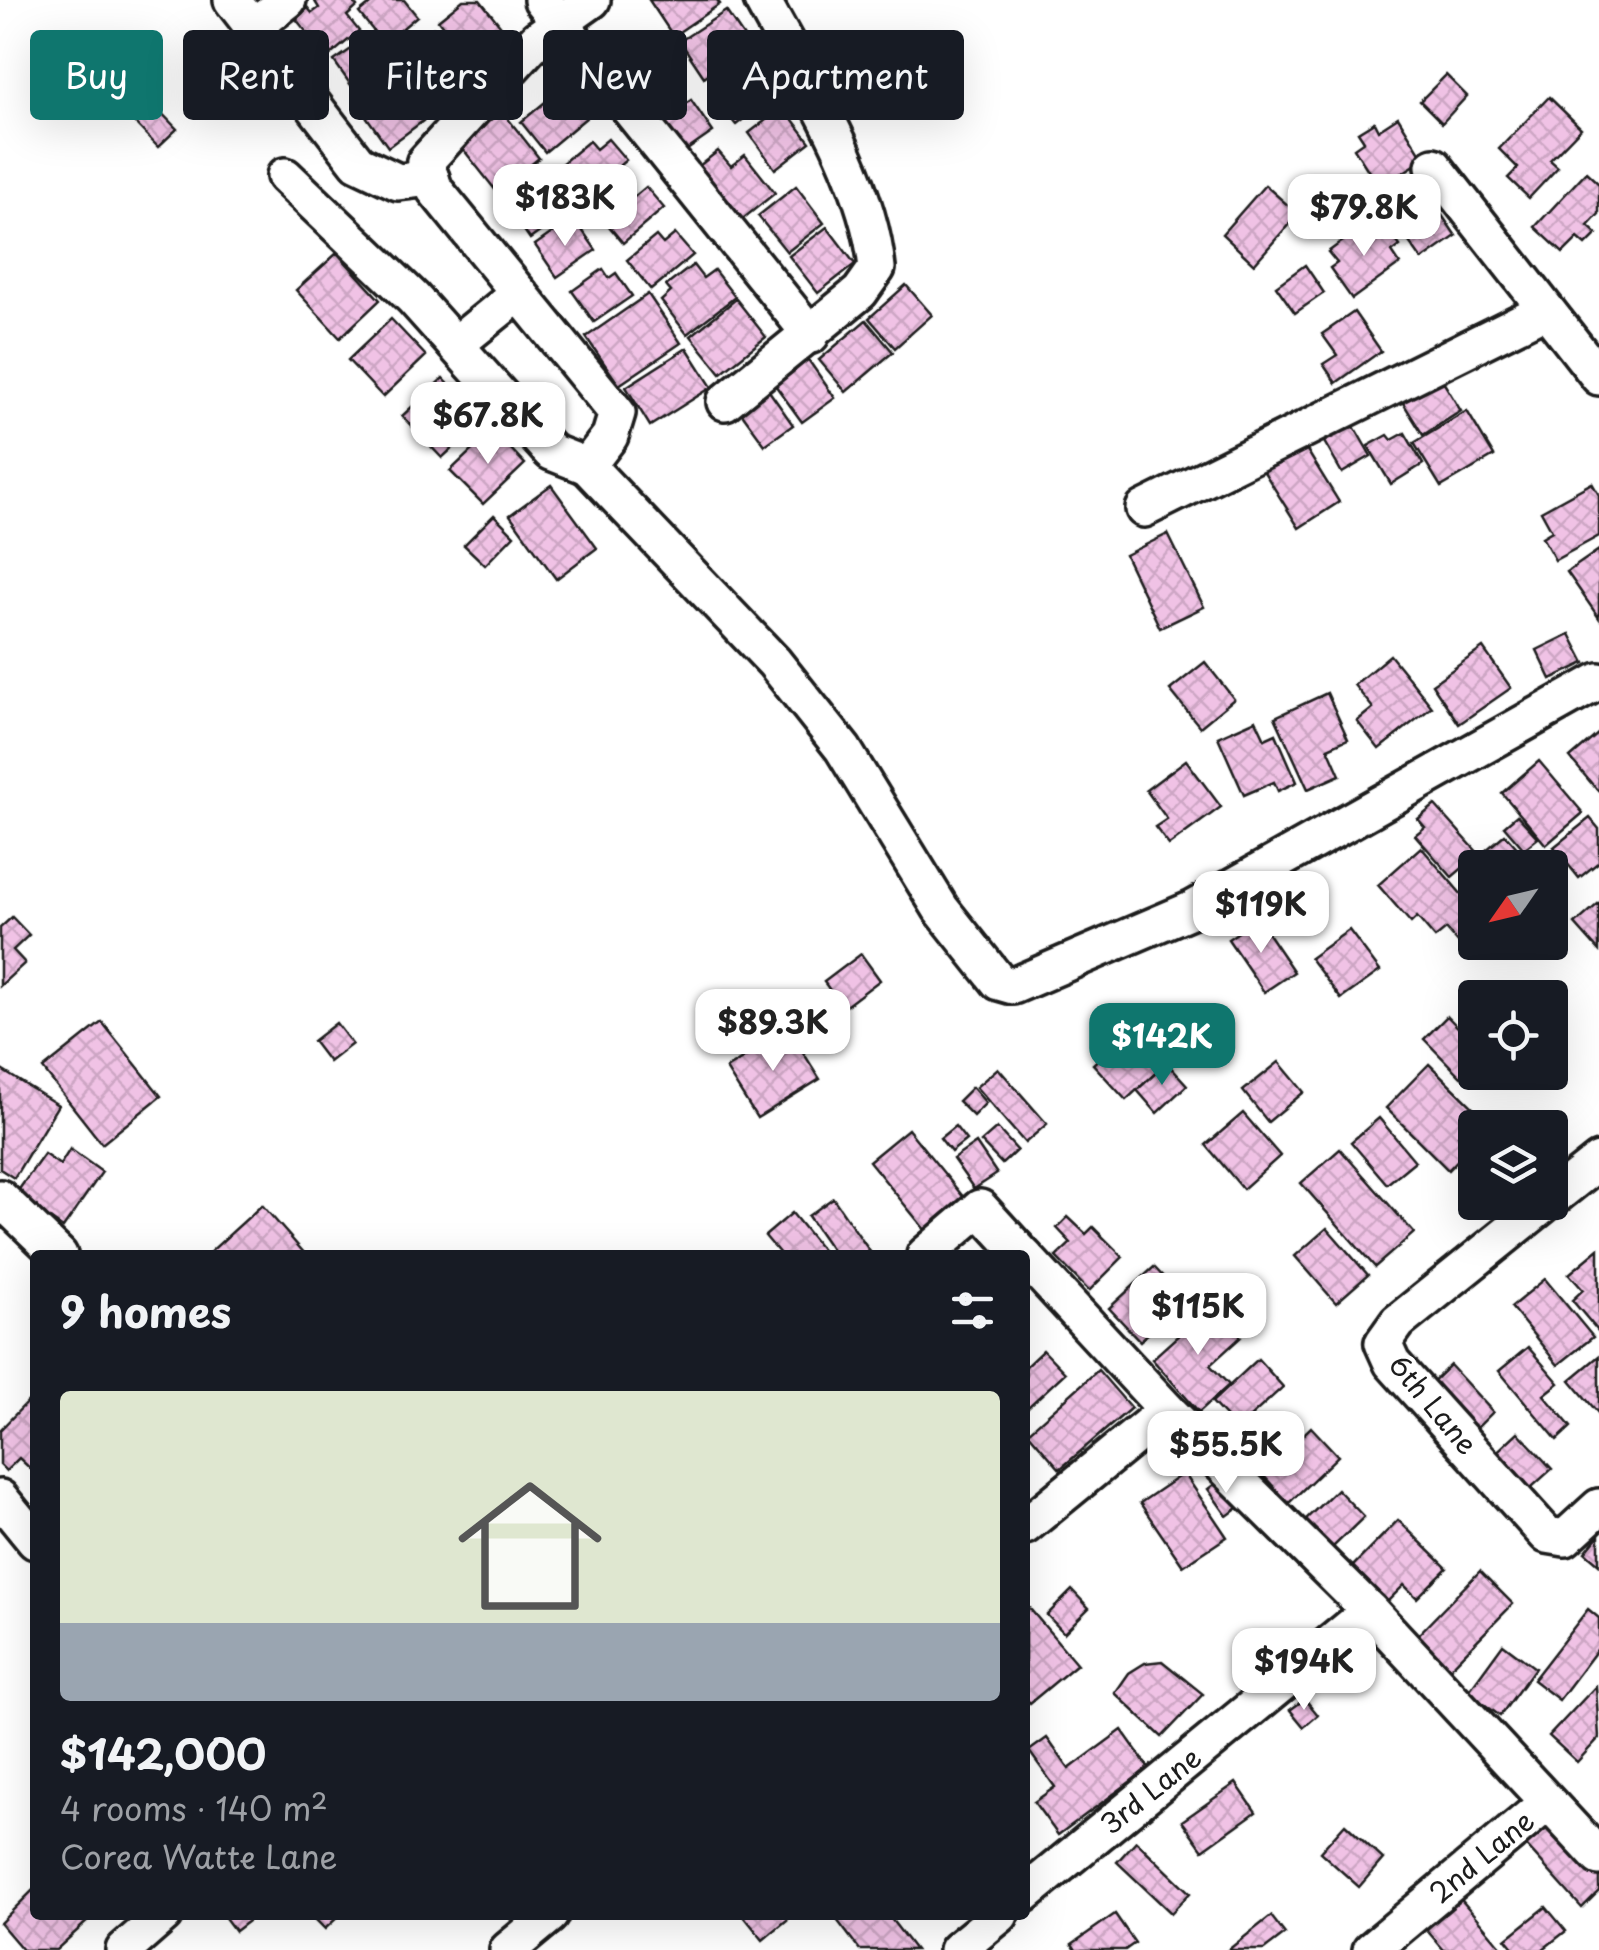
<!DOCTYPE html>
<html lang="en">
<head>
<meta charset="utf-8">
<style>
	body { margin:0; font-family:"Playpen Sans",sans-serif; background:#242831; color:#f1f3f6; height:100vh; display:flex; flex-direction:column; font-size:38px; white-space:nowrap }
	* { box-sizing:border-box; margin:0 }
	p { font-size:32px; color:#9ea1a6 }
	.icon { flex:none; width:55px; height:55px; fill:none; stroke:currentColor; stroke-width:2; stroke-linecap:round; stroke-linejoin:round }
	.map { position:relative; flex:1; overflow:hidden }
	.sheet { position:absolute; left:30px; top:1250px; width:1000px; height:670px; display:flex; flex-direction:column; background:#171b24; border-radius:10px; box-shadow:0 10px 40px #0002 }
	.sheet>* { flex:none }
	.guide { position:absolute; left:30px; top:30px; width:1000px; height:90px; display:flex; gap:20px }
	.needle { width:65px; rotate:236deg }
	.buttons { position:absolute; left:1458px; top:850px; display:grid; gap:20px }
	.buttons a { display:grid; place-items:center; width:110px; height:110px; border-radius:10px; background:#171b24; box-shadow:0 10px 40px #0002; font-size:50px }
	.price { position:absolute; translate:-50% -85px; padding:0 22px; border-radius:20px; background:#fff; color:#222; font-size:32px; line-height:65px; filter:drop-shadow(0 2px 5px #0008) }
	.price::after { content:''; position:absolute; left:50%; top:60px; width:30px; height:22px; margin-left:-15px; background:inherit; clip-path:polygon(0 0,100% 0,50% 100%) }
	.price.selected { background:#0f766e; color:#fff }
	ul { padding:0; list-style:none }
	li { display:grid; align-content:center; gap:20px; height:530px; padding:0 30px }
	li+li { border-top:2px solid #363941 }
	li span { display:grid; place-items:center; height:310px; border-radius:10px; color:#555 }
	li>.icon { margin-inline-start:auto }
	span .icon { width:180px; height:180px; fill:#fffc; stroke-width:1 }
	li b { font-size:42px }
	h2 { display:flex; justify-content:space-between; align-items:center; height:120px; padding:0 30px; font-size:42px }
	.tag { padding:0 35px; border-radius:10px; background:#171b24; box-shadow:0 10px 40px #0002; font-size:35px; line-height:90px }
	.tag.selected { background:#0f766e; color:#fff }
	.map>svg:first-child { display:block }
	.building { fill:url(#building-cross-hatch); stroke:#1c1c1c; stroke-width:2.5 }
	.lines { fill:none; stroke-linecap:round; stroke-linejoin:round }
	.street-casing { stroke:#1c1c1c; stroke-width:42 }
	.street { stroke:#fff; stroke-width:35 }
	.labels { text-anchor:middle; stroke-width:8; stroke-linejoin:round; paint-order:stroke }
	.street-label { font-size:28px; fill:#1c1c1c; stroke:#fff }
</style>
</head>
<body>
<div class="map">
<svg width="1599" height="1950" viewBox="0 0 1599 1950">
	<defs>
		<pattern id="building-cross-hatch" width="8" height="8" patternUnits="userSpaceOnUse" patternTransform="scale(2.5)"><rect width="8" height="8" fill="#f0c2e5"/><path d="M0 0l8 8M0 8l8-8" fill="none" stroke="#cda6c4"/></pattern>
	</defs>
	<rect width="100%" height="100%" fill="#fff"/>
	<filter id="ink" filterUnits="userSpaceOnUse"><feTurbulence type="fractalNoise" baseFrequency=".01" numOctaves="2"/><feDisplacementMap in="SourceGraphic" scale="20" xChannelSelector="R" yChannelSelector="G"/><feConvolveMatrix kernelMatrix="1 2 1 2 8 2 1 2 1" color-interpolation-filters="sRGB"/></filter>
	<g filter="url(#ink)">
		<g class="building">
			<polygon points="352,0 357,7 347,16 359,31 327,58 296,19 308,8 312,13 319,8 314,0"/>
			<polygon points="375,0 404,0 417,16 384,44 359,13"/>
			<polygon points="463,0 480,0 504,30 493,40 500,49 475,68 438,20"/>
			<polygon points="649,0 717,0 720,4 673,36"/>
			<polygon points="726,11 750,46 704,77 680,41"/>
			<polygon points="433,28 463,67 451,76 459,85 434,104 397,57"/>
			<polygon points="652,36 674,68 639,94 615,62"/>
			<polygon points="367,38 393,76 360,98 334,61"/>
			<polygon points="763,54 777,72 763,84 773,96 736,125 712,95"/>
			<polygon points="1446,75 1467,96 1442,123 1420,101"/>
			<polygon points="395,83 423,121 388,147 361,109"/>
			<polygon points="569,96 587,117 545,152 521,122 550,98 557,106"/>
			<polygon points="1549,97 1581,128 1550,160 1558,167 1529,198 1508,178 1518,168 1499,149"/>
			<polygon points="691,100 713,132 677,157 656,125"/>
			<polygon points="153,104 177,129 158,147 134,122"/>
			<polygon points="783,107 810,142 775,169 749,133"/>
			<polygon points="502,111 539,158 497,192 459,144"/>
			<polygon points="1398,117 1424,159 1379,188 1354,148 1364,141 1358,132 1374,122 1378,130"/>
			<polygon points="608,139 626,160 584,195 560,165 589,141 596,149"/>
			<polygon points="718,151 731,166 745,155 775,193 734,226 710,195 717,189 699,166"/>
			<polygon points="1586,172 1599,184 1599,214 1588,226 1597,234 1586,245 1578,238 1563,253 1535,227"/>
			<polygon points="1265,185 1298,214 1254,264 1222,234"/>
			<polygon points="539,186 546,195 552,189 568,212 530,239 508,207"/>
			<polygon points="796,186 824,223 787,252 758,216"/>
			<polygon points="1422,186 1456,236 1422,260 1387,211"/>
			<polygon points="646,187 664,208 623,243 598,213 627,189 634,197"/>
			<polygon points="1383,222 1400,246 1392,252 1400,264 1352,299 1330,268 1337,263 1328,252 1355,232 1359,239"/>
			<polygon points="566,223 572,232 580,227 596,250 557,277 535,245"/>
			<polygon points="827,227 855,264 818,293 789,256"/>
			<polygon points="675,234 693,255 651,290 627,260 656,236 663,244"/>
			<polygon points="337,253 380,300 340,338 296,290"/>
			<polygon points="693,265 703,278 714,270 735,297 687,334 661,301 671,292 666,286"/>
			<polygon points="1305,265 1324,293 1295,313 1276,286"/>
			<polygon points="603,269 609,278 616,273 632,296 594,322 572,291"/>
			<polygon points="906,285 932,315 895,348 869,318"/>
			<polygon points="648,294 681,343 619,385 586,337"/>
			<polygon points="736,299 766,337 721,373 691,336"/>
			<polygon points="1354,312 1381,351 1336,383 1323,364 1337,355 1322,334"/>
			<polygon points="391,319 426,356 383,397 348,360"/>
			<polygon points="866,320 893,352 846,392 819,360"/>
			<polygon points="687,348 712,387 650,426 626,387"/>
			<polygon points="807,358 835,398 802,422 773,382"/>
			<polygon points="1439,375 1461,411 1423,435 1400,398"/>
			<polygon points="443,378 483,420 442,458 402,416"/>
			<polygon points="767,388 793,425 765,445 738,408"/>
			<polygon points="1467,411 1494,456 1441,487 1414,443"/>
			<polygon points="1348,416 1371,456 1342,473 1319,433"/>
			<polygon points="493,430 525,464 483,504 450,471"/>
			<polygon points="1405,433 1423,464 1391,484 1368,446 1388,435 1392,440"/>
			<polygon points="1302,442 1339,502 1299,528 1261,467"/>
			<polygon points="1592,483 1599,495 1599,536 1555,560 1542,537 1552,531 1541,511"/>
			<polygon points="551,485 597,548 556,579 510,515"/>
			<polygon points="494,515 514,535 485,565 464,545"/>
			<polygon points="1168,534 1204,607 1160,628 1125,555"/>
			<polygon points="1599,550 1599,618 1567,572"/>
			<polygon points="1570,634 1585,663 1551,679 1537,650"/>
			<polygon points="1483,648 1511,688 1459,724 1432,684"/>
			<polygon points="1390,655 1432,707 1379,749 1357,721 1373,708 1354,685"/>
			<polygon points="1205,662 1234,699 1200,727 1170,690"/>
			<polygon points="1327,693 1348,739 1328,748 1340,775 1308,789 1275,717"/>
			<polygon points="1256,720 1265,739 1276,734 1297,782 1278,791 1274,782 1244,795 1218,737"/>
			<polygon points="1599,733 1599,791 1598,791 1570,758"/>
			<polygon points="1186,760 1221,807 1169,845 1155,827 1167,819 1146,790"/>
			<polygon points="1539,761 1583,813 1546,845 1502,793"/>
			<polygon points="1435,805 1479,854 1452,877 1415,835 1425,827 1418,819"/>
			<polygon points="1517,815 1538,838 1524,849 1504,826"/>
			<polygon points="1590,818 1599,829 1599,862 1579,878 1554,847"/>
			<polygon points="1505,834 1535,868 1475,868 1471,863"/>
			<polygon points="1421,847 1473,908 1461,919 1474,933 1460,945 1446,929 1435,938 1417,917 1411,923 1378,885"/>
			<polygon points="1599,903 1599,951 1575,924"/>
			<polygon points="12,917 29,935 13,950 25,963 0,986 0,928"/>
			<polygon points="1258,919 1294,972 1264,992 1228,939"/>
			<polygon points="1349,930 1380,971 1341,999 1310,958"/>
			<polygon points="861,954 880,980 843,1008 824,982"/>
			<polygon points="1447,1016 1475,1045 1475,1064 1461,1077 1424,1039"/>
			<polygon points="102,1022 161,1096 102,1144 43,1069"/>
			<polygon points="336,1023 352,1044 329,1062 313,1041"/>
			<polygon points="789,1030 820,1079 757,1118 726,1069"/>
			<polygon points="1126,1034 1159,1070 1126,1100 1093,1064"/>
			<polygon points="1279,1062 1304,1092 1268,1122 1243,1091"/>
			<polygon points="1167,1063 1187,1085 1157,1113 1137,1090"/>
			<polygon points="1429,1064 1480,1114 1458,1135 1470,1147 1448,1170 1386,1108"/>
			<polygon points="998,1068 1047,1124 1025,1143 976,1087"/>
			<polygon points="0,1069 58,1105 14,1178 0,1169"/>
			<polygon points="972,1087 986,1103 973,1116 958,1101"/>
			<polygon points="1243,1113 1280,1156 1243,1189 1206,1145"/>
			<polygon points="1379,1118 1415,1161 1387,1184 1351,1142"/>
			<polygon points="955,1126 966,1140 951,1152 940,1138"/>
			<polygon points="997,1128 1017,1150 1002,1164 981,1142"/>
			<polygon points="908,1129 965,1199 926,1231 869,1161"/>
			<polygon points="976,1143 997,1174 974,1189 953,1159"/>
			<polygon points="70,1149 102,1172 63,1228 15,1195 44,1154 60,1165"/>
			<polygon points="1340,1149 1414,1233 1375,1267 1301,1183"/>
			<polygon points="833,1198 871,1253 869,1255 835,1255 808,1216"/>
			<polygon points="262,1205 306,1255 209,1255 208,1254"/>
			<polygon points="792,1213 826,1255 781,1255 765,1236"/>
			<polygon points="1068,1217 1086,1234 1093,1227 1123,1257 1089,1291 1056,1257 1071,1243 1057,1228"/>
			<polygon points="1327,1228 1368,1275 1336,1303 1295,1256"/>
			<polygon points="1599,1249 1599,1330 1598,1331 1572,1300 1583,1290 1569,1274"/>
			<polygon points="1154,1267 1185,1300 1140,1341 1109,1308"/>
			<polygon points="1545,1279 1593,1337 1558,1365 1511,1307"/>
			<polygon points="1212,1305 1241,1337 1210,1365 1229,1385 1199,1412 1152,1359"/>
			<polygon points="1528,1347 1559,1383 1544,1395 1571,1427 1557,1440 1499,1371"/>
			<polygon points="1043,1350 1065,1373 1027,1408 1025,1367"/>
			<polygon points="1599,1356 1599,1414 1570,1380"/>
			<polygon points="1258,1359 1283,1387 1237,1429 1212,1402"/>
			<polygon points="1450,1365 1493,1412 1469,1436 1425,1389"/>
			<polygon points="1098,1370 1131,1408 1060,1469 1028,1432"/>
			<polygon points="35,1394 35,1473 19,1458 6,1471 0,1465 0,1430"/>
			<polygon points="1311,1427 1338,1456 1289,1503 1262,1474"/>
			<polygon points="1518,1432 1552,1469 1523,1495 1489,1459"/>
			<polygon points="1184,1473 1227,1537 1183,1566 1140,1503"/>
			<polygon points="1225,1476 1245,1503 1227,1516 1208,1489"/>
			<polygon points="1337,1489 1364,1517 1332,1548 1305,1520"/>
			<polygon points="1398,1520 1447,1568 1417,1598 1404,1585 1383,1606 1348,1571"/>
			<polygon points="1599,1535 1599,1564 1585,1552"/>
			<polygon points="1480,1571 1513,1604 1450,1668 1417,1636"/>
			<polygon points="1072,1590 1089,1608 1064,1633 1047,1615"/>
			<polygon points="1025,1603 1077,1664 1030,1703 1025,1698"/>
			<polygon points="1588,1609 1599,1618 1599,1647 1559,1700 1533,1680"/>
			<polygon points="1503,1644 1535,1668 1500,1716 1468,1692"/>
			<polygon points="1162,1661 1203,1694 1162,1737 1115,1693 1129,1673 1145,1663"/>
			<polygon points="1596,1686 1599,1738 1577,1762 1549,1736"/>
			<polygon points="1305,1699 1318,1715 1304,1727 1290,1710"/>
			<polygon points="1122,1730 1149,1768 1058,1835 1034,1802 1055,1787 1029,1751 1047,1738 1069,1769"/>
			<polygon points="1236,1783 1256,1812 1203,1850 1182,1821"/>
			<polygon points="1547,1818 1599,1875 1599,1891 1582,1908 1522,1841"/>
			<polygon points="1345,1824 1383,1859 1359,1887 1320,1852"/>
			<polygon points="1136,1841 1190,1893 1171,1913 1117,1862"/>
			<polygon points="35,1888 35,1915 91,1918 56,1950 23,1950 0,1923"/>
			<polygon points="1458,1896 1504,1950 1444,1950 1423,1926"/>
			<polygon points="1546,1907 1566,1931 1542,1950 1515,1950 1506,1939"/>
			<polygon points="1115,1914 1135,1943 1125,1950 1076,1950 1072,1944"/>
			<polygon points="223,1915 256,1915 235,1931"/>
			<polygon points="311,1915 340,1915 325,1929"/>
			<polygon points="743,1915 793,1915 763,1940"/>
			<polygon points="888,1915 915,1950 860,1950 834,1916"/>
			<polygon points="1271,1916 1285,1934 1264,1950 1228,1950"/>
		</g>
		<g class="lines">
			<g class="street-casing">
				<g id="street">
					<polyline points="232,0 358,163 398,182 431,178"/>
					<polyline points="542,0 811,335"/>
					<polyline points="592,0 537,39 425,162 435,190 617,413 610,436 587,466 774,662 843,749 941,909 999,982 1013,986 1193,909 1599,681"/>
					<polyline points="255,26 288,0"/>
					<polyline points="1434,166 1599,377"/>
					<polyline points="285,176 413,298 551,452 587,466"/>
					<polyline points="455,345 519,293"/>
					<path d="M725,402L860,292L877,268C868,177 805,80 762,0"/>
					<polyline points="1144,509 1545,310"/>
					<polyline points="0,1198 59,1255"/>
					<polyline points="1550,1200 1599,1161"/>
					<polyline points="1547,1202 1398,1322 1383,1343 1392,1363 1547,1535 1565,1538 1599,1507"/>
					<polyline points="925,1255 980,1208 1023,1255"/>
					<polyline points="1025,1257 1167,1410 1370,1611 1599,1857"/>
					<polyline points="0,1498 35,1541"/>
					<polyline points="1025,1526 1167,1410"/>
					<polyline points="1025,1894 1370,1611"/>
					<polyline points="124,1950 164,1915"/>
					<polyline points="508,1950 550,1915"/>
					<polyline points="957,1950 1000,1915"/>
					<polyline points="1371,1950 1547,1803"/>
				</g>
			</g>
			<use href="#street" class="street"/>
		</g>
	</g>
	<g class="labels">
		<g class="street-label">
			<text transform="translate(1433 1405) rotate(50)" y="10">6th Lane</text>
			<text transform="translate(1151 1791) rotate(-39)" y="10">3rd Lane</text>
			<text transform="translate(1482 1857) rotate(-40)" y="10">2nd Lane</text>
		</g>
	</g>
</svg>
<div class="buttons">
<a><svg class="needle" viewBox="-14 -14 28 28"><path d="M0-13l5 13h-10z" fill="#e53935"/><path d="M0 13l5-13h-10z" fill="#9ea1a6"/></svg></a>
<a><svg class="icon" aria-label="locate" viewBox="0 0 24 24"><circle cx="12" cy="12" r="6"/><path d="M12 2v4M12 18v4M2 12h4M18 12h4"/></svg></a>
<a><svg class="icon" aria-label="layers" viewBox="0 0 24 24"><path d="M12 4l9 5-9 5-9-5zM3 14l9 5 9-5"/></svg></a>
</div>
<b class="price" style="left:565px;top:249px">$183K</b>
<b class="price" style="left:1364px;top:259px">$79.8K</b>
<b class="price" style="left:488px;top:467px">$67.8K</b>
<b class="price" style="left:1261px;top:956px">$119K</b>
<b class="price" style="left:773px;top:1074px">$89.3K</b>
<b class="price selected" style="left:1162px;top:1088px">$142K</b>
<b class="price" style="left:1198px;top:1358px">$115K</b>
<b class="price" style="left:1226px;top:1496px">$55.5K</b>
<b class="price" style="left:1304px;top:1713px">$194K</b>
<div class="guide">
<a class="tag selected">Buy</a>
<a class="tag">Rent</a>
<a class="tag">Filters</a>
<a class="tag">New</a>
<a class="tag">Apartment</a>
</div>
<section class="sheet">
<h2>9 homes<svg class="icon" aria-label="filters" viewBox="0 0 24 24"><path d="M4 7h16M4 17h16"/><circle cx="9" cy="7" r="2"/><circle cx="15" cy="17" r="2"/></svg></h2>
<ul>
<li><span style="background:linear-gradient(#dfe7d0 75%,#9aa5b1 0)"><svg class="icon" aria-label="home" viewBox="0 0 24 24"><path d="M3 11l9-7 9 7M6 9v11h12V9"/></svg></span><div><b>$142,000</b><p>4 rooms · 140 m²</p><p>Corea Watte Lane</p></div></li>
</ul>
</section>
</div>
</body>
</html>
